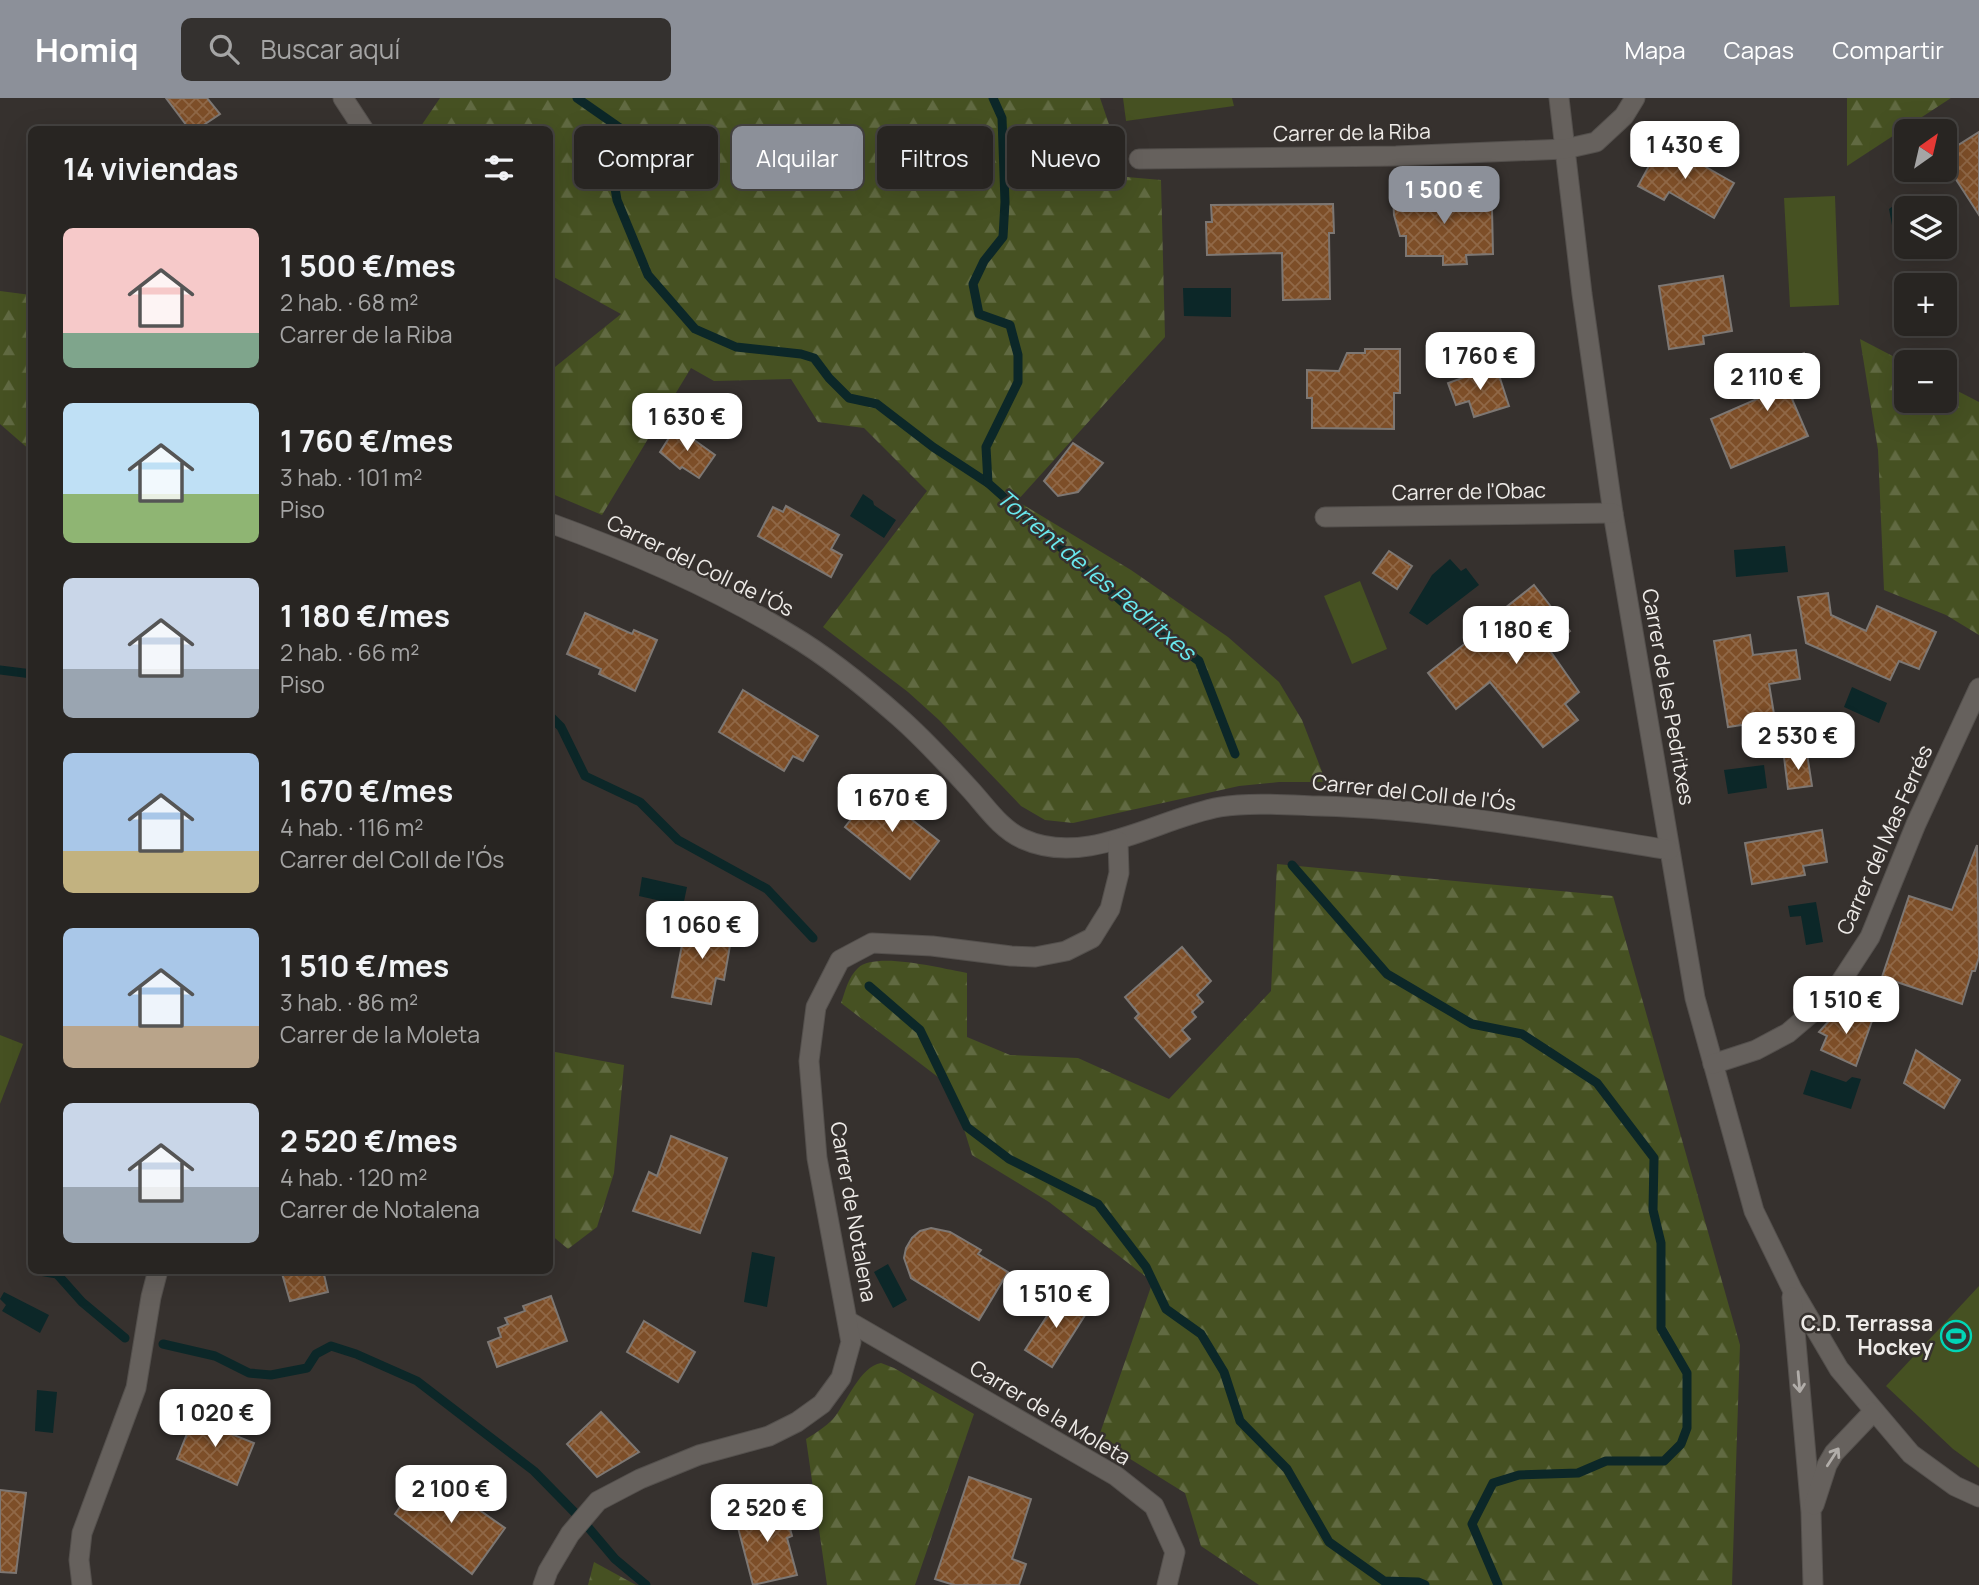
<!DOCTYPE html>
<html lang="es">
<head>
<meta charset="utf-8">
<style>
	body { margin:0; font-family:Manrope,sans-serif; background:#34312f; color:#f1f3f6; height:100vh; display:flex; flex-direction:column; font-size:26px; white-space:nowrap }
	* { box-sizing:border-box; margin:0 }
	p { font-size:23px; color:#a5a5a5 }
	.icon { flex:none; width:38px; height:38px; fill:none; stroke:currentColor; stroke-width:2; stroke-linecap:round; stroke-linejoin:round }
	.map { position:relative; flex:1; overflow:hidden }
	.details { position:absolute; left:28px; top:28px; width:525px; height:1148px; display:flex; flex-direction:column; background:#282522; border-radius:10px; box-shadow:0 7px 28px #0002,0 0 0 2px #444240 }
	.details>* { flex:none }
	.guide { position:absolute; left:574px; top:28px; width:665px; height:63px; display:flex; gap:14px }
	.needle { width:46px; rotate:34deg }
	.tools { position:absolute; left:1894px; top:21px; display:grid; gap:14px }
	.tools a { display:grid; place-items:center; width:63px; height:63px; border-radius:10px; background:#282522; box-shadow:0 7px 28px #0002,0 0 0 2px #444240; font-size:35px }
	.price { position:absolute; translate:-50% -60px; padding:0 16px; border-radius:14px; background:#fff; color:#222; font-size:23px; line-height:46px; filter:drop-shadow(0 2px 4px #0008) }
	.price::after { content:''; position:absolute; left:50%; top:42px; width:21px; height:16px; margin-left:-10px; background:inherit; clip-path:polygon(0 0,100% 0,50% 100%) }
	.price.current { background:#8c9099; color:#fff }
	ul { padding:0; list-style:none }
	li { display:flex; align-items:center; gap:21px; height:175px; padding:0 35px }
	li span { display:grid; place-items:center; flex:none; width:196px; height:140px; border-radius:10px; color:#555 }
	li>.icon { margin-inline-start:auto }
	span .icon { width:84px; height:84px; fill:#fffc; stroke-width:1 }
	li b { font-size:30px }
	h2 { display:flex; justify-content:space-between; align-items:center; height:84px; padding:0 35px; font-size:30px }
	.tag { padding:0 24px; border-radius:10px; background:#282522; box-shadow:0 7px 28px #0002,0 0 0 2px #444240; font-size:24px; line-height:63px }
	.tag.current { background:#8c9099; color:#fff }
	header { display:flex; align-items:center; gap:42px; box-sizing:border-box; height:98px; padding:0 35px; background:#8c9099; color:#fff }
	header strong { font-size:33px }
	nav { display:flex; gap:38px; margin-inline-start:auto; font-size:24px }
	.search { width:490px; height:63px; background:#34312f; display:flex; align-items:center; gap:18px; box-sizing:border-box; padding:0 24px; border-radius:10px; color:#a5a5a5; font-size:26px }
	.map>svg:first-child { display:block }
	.forest { fill:url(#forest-firs) }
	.garden { fill:#465122 }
	.water { fill:#0c2728 }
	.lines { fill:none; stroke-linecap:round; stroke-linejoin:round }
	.stream { stroke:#0c2728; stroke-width:9 }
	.building { fill:url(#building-cross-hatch); stroke:#7d7773; stroke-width:2 }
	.minor-casing { stroke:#54504d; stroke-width:21 }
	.minor { stroke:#66615d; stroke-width:19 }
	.oneway { stroke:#b1ada9 }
	.labels { text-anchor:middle; stroke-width:5; stroke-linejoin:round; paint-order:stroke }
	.street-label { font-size:21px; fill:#eeebe8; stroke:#36312e }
	.poi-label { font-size:21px; font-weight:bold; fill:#eeebe8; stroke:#36312e; text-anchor:end }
	.water-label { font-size:23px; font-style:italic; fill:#69e8ee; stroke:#36312e }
</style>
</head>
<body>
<header>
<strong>Homiq</strong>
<div class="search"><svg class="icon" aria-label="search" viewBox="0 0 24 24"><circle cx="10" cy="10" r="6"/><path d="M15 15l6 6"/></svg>Buscar aquí</div>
<nav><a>Mapa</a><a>Capas</a><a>Compartir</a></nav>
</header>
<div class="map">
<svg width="1979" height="1487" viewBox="0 0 1979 1487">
	<defs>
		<pattern id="forest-firs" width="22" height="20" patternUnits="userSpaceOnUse" patternTransform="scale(1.75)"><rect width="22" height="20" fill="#465122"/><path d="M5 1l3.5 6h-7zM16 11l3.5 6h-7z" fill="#616a42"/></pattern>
		<pattern id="building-cross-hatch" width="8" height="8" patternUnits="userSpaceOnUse" patternTransform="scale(1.75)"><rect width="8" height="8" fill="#7d4e28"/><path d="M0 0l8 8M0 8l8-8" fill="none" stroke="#906847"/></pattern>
	</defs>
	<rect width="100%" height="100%" fill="#36312e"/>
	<g class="forest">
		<polygon points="440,0 1100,0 1127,79 1161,82 1165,239 1017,403 1131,472 1228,539 1279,584 1302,622 1326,684 1279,684 1239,688 1073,725 1045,722 1021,708 939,622 908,594 823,529 927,393 864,330 818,324 791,281 714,283 691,270 602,417 550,395 550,273 621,216 550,177 550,32 419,31"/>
		<polygon points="1847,0 1951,0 1847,68"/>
		<polygon points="0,193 31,197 31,353 0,326"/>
		<polygon points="1860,241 1906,265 1906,303 1944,303 1944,286 1979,304 1979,537 1946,517 1884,492 1878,352"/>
		<path d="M1277,766L1613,798L1740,1247L1732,1487H1259L1201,1448L1185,1395L1098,1341L1153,1183L1147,1174L1145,1178L1049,1104L972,1057L951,989L841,905C845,894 848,879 858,870C876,853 943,871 967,875V939L1010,957L1078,960L1169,1001L1271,893Z"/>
		<polygon points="550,953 624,967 614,1075 597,1129 568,1151 550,1136"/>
		<path d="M881,1265L894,1270L974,1316L915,1487H827L806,1341C816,1335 825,1329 833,1321C846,1306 860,1268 881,1265Z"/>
		<polygon points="594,1464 636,1487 588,1487"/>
	</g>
	<g class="garden">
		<polygon points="1123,0 1232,0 1234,8 1126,23"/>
		<polygon points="1835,98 1839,207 1790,209 1784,100"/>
		<polygon points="1360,483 1387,551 1352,566 1324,498"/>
		<polygon points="0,937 23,946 0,1006"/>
		<polygon points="1979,1188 1979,1370 1953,1351 1886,1288"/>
	</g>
	<g class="water">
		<polygon points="1900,103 1907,108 1912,107 1912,110 1906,110 1906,149 1917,149 1917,151 1897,154 1889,111"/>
		<polygon points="1183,190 1231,190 1231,219 1184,218"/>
		<polygon points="863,396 873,403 874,407 896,422 884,440 850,418"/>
		<polygon points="1785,448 1788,474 1736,479 1734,452"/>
		<polygon points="1450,461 1461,473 1466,470 1479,487 1427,527 1409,515 1432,477"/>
		<polygon points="1852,589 1887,605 1879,625 1844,609"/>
		<polygon points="1764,667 1767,690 1728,696 1724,672"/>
		<polygon points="642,779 687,789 683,808 639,798"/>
		<polygon points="1816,804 1823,844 1806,847 1801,818 1790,819 1788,808"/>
		<polygon points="1811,972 1846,984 1852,979 1861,981 1851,1011 1803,996"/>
		<polygon points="752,1154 775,1159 767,1209 744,1204"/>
		<polygon points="888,1166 907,1202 893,1210 874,1174"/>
		<polygon points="4,1194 49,1217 40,1235 2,1213 6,1207 0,1201"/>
		<polygon points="37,1292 57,1294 53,1335 35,1333"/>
	</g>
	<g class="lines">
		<g class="stream">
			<polyline points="577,0 630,37 629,51 613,78 617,102 648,177 695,231 736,249 801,256 814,260 829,280 849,300 877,306 933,349 988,385"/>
			<polyline points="993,0 1002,20 1005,104 1003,139 984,163 973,186 979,216 1010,227 1018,257 1018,284 986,349 988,385 1145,524 1199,563 1235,656"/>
			<polyline points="0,572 32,576"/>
			<polyline points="550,618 561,629 585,678 640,704 678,742 767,791 813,840"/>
			<polyline points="1292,767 1387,876 1472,926 1522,936 1597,985 1654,1060 1653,1112 1661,1145 1661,1230 1687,1275 1687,1330 1681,1346 1664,1363 1606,1363 1578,1375 1519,1377 1493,1385 1472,1426 1498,1487"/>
			<polyline points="869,888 920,932 967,1029 1009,1061 1098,1106 1146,1169 1166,1211 1201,1236 1224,1274 1240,1323 1287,1371 1329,1444 1384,1483 1418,1484 1425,1487"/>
			<polyline points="34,1172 57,1176 82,1204 125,1240"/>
			<polyline points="163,1246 215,1258 249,1275 271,1277 307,1270 316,1256 331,1248 356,1256 417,1283 534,1373 582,1422 615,1461 646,1487"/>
		</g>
	</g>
	<g class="building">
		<polygon points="166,0 207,0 220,16 196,32 190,32"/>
		<polygon points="1979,34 1979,117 1944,63 1944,56"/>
		<polygon points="1662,44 1734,85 1714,120 1669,94 1664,102 1638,88"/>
		<polygon points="1478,96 1478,111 1492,111 1493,156 1466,157 1467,166 1443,167 1443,158 1406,158 1406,138 1400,138 1394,117 1393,97"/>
		<polygon points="1333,106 1334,135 1329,135 1330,201 1283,202 1282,155 1207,157 1206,124 1212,124 1211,107"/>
		<polygon points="1723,178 1732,233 1703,238 1704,246 1669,251 1659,188"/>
		<polygon points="1365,251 1400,251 1400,295 1394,295 1394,331 1312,330 1312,300 1307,300 1307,272 1339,273 1347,255 1365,255"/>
		<polygon points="1804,255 1819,289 1792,301 1808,338 1731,370 1711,321 1757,301 1748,279"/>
		<polygon points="1496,268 1509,308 1474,319 1469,303 1456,307 1448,285"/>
		<polygon points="676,329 715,357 699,380 682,369 680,371 660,354"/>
		<polygon points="1073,345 1103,365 1078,394 1058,398 1044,383"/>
		<polygon points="786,408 839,437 831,451 842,457 831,479 758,438 773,409 783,414"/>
		<polygon points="1389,453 1412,468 1397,491 1373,475"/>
		<polygon points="1534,487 1570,533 1560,541 1563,544 1551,554 1579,594 1565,606 1578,622 1543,649 1490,584 1456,611 1428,575 1467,544 1466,541"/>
		<polygon points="1828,495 1831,517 1866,533 1877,508 1936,534 1919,571 1899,563 1890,582 1806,545 1798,499"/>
		<polygon points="585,515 632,536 634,532 657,542 635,593 599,576 601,571 567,556"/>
		<polygon points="1750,537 1753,557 1796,552 1800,581 1769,586 1775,622 1728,629 1714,543"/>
		<polygon points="743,592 818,638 803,663 793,658 784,673 719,634"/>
		<polygon points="1807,656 1812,688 1788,691 1784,659"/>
		<polygon points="874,692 939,743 910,781 845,729"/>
		<polygon points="1822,732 1827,764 1803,768 1805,777 1752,786 1745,745"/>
		<polygon points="1977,747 1979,859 1975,873 1972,873 1962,906 1882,879 1909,798 1952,812"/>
		<polygon points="687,821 733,830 724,882 716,880 711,906 672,899"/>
		<polygon points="1182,849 1211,883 1197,897 1203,904 1192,914 1196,919 1182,932 1190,941 1170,959 1135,920 1139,916 1125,899"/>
		<polygon points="1839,912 1872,923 1856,968 1821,952 1827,938 1819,934"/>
		<polygon points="1916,952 1960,982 1944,1010 1904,985"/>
		<polygon points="671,1038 727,1060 700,1135 633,1113 649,1074 657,1078"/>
		<polygon points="931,1130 950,1134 981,1152 978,1156 1008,1174 979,1222 911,1180 904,1160 906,1150 912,1140 920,1133"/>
		<polygon points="281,1172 323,1172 328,1194 290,1203"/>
		<polygon points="1058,1195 1087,1214 1052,1269 1025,1252 1047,1218 1045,1216"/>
		<polygon points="551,1198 567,1243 497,1269 488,1244 501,1239 498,1230 508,1226 505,1220 525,1213 523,1208"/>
		<polygon points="644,1223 695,1254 678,1284 627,1254"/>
		<polygon points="196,1313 229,1326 226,1334 254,1345 237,1387 177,1361"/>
		<polygon points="601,1314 639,1354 597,1379 567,1346"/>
		<polygon points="969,1379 1031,1401 1012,1461 1026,1466 1019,1487 954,1487 935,1481"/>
		<polygon points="419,1382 457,1408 462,1400 505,1430 472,1476 395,1416"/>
		<polygon points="0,1392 26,1395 16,1475 0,1474"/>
		<polygon points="783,1405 792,1438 787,1440 797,1477 753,1487 735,1418"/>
	</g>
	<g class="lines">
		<g class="minor-casing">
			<g id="minor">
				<polyline points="343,0 364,32"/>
				<polyline points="1559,0 1582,196 1613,415 1695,900 1754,1113 1792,1191 1839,1271 1911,1356 1955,1388 1979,1399"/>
				<polyline points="1139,61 1396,58 1565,51 1596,44 1624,18 1635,0"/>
				<polyline points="1325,419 1613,415"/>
				<path d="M550,425C630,454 718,492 791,537C830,560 865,589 899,619C924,641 947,666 969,690C985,707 1000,731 1023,741C1087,770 1158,720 1220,709C1249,704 1290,707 1319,708C1437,711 1553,733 1669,752"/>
				<polyline points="1713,966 1756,952 1788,935 1815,912 1840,885 1870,839 1916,726 1979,590"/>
				<polyline points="1792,1199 1811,1414 1813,1487"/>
				<polyline points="848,1223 1116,1378 1154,1408 1175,1454 1167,1487"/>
				<polyline points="1814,1407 1827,1367 1834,1355 1873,1314"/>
				<polyline points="82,1487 79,1462 82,1435 136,1290 151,1199 158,1172"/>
				<polyline points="543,1487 548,1473 570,1436 598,1403 640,1381 699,1357 769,1338 797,1324 822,1306 841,1280 851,1244 817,1060 809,963 816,909 840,862 872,845 932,848 1011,858 1035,859 1066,853 1092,840 1110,811 1119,775 1118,743"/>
			</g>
		</g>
		<use href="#minor" class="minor"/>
	</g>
	<defs><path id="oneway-shaft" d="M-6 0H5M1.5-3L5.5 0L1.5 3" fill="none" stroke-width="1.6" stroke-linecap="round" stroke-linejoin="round" transform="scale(1.75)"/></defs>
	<g class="oneway">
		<use href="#oneway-shaft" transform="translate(1799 1284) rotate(85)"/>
		<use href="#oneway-shaft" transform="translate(1833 1359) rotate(-57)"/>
	</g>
	<defs>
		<g id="stadium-ring" transform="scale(1.575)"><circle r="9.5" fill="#36312e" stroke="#02d5b6" stroke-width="1.5"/><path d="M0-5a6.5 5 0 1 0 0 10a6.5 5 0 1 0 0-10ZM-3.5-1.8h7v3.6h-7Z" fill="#02d5b6"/></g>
	</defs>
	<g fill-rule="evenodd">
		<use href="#stadium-ring" x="1956" y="1238"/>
	</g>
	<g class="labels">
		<g class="street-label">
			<text transform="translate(1352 35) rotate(-1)" y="7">Carrer de la Riba</text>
			<text transform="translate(1469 394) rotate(-1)" y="7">Carrer de l'Obac</text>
			<text transform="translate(700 468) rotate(26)" y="7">Carrer del Coll de l'Ós</text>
			<text transform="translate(1668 599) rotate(80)" y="7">Carrer de les Pedritxes</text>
			<text transform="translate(1414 695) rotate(6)" y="7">Carrer del Coll de l'Ós</text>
			<text transform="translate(1885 742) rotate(-66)" y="7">Carrer del Mas Ferrés</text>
			<text transform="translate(853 1114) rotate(80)" y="7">Carrer de Notalena</text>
			<text transform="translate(1050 1315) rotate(31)" y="7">Carrer de la Moleta</text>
		</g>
		<g class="poi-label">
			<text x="1933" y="1233">C.D. Terrassa<tspan x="1933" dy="24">Hockey</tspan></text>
		</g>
		<g class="water-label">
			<text transform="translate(1096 477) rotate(40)" y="8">Torrent de les Pedritxes</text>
		</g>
	</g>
</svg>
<div class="tools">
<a><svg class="needle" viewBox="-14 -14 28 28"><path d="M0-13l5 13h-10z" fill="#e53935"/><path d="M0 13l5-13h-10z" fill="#a5a5a5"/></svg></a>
<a><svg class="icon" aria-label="layers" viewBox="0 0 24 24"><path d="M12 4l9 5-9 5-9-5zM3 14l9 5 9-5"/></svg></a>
<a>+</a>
<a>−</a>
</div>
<b class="price" style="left:1685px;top:83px">1 430 €</b>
<b class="price current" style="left:1444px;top:128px">1 500 €</b>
<b class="price" style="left:1480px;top:294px">1 760 €</b>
<b class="price" style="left:1767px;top:315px">2 110 €</b>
<b class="price" style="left:687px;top:355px">1 630 €</b>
<b class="price" style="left:1516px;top:568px">1 180 €</b>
<b class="price" style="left:1798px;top:674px">2 530 €</b>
<b class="price" style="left:892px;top:736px">1 670 €</b>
<b class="price" style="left:702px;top:863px">1 060 €</b>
<b class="price" style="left:1846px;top:938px">1 510 €</b>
<b class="price" style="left:1056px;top:1232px">1 510 €</b>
<b class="price" style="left:215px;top:1351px">1 020 €</b>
<b class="price" style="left:451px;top:1427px">2 100 €</b>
<b class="price" style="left:767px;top:1446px">2 520 €</b>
<div class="guide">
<a class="tag">Comprar</a>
<a class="tag current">Alquilar</a>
<a class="tag">Filtros</a>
<a class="tag">Nuevo</a>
</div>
<section class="details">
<h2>14 viviendas<svg class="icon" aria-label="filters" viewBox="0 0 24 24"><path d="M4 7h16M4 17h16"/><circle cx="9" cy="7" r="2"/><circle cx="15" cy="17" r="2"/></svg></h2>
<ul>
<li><span style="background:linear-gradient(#f6c9c9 75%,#7fa58c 0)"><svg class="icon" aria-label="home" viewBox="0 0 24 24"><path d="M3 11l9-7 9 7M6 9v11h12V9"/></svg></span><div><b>1 500 €/mes</b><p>2 hab. · 68 m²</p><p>Carrer de la Riba</p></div></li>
<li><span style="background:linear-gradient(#bfe0f5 65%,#8fb573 0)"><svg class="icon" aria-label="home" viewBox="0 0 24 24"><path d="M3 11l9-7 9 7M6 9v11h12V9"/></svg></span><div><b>1 760 €/mes</b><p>3 hab. · 101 m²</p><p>Piso</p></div></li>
<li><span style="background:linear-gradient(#c9d6e8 65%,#9aa5b1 0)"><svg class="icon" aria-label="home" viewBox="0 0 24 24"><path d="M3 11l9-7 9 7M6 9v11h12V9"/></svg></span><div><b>1 180 €/mes</b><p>2 hab. · 66 m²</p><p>Piso</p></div></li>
<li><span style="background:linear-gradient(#a9c7e8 70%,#c2b280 0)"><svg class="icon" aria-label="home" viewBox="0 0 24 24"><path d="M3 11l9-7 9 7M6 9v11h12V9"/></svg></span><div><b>1 670 €/mes</b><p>4 hab. · 116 m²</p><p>Carrer del Coll de l'Ós</p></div></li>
<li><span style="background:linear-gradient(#a9c7e8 70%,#b9a48a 0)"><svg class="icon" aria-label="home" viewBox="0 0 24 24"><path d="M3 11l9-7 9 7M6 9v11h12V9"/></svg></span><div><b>1 510 €/mes</b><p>3 hab. · 86 m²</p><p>Carrer de la Moleta</p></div></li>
<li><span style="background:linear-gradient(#c9d6e8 60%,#9aa5b1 0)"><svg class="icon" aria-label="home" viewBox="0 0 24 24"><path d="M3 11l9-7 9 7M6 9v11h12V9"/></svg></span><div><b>2 520 €/mes</b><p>4 hab. · 120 m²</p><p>Carrer de Notalena</p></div></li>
</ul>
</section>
</div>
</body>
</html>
